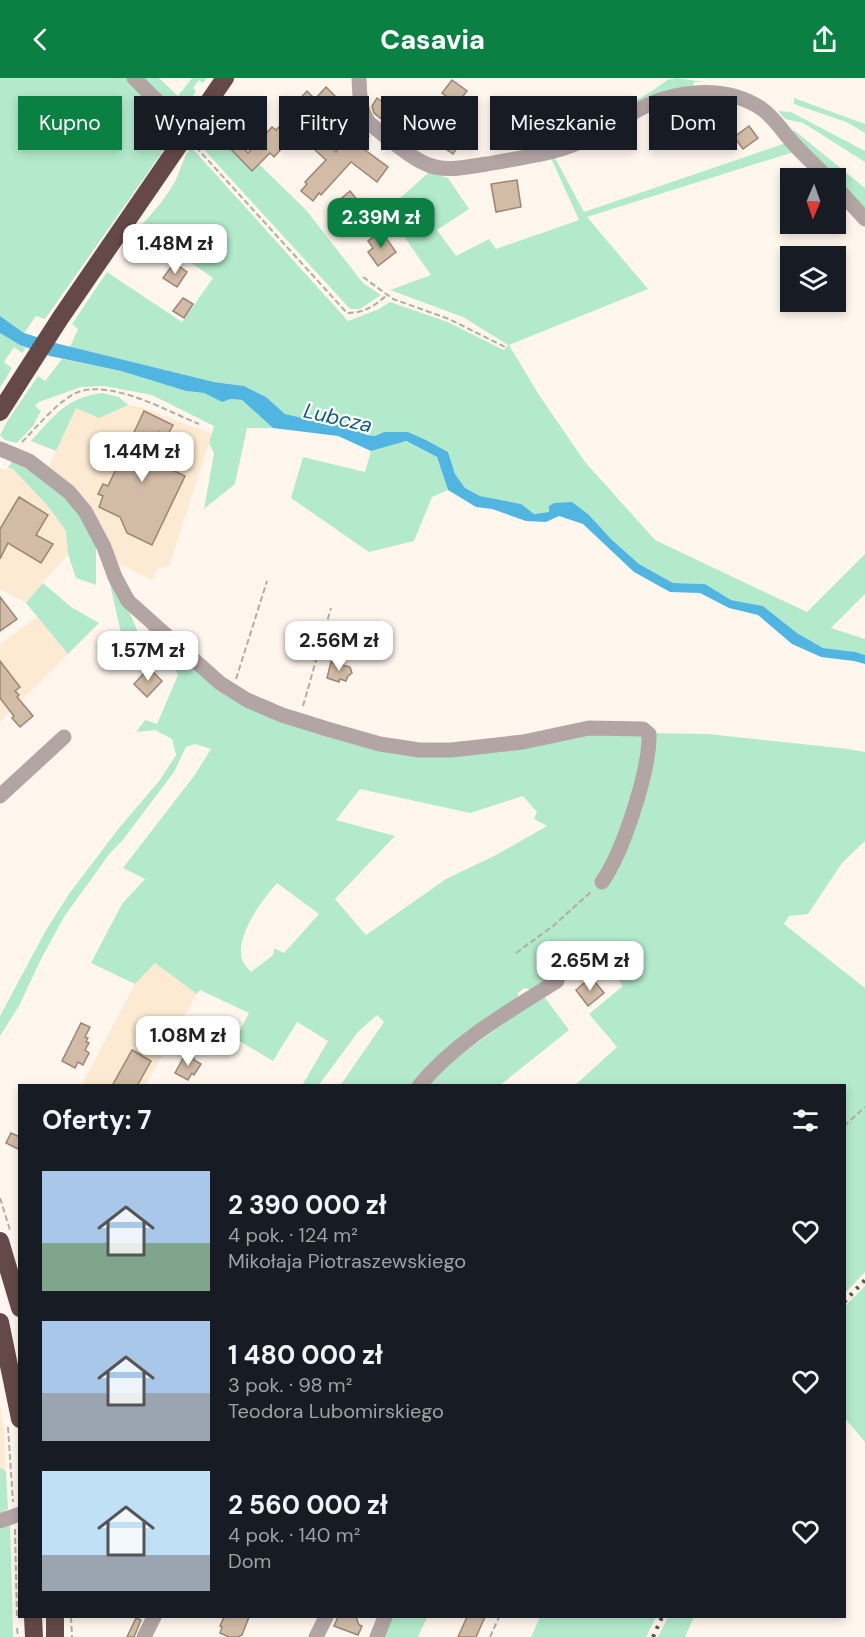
<!DOCTYPE html>
<html lang="pl">
<head>
<meta charset="utf-8">
<style>
	body { margin:0; font-family:"DM Sans",sans-serif; background:#242831; color:#f1f3f6; height:100vh; display:flex; flex-direction:column; font-size:22px; white-space:nowrap }
	* { box-sizing:border-box; margin:0 }
	p { font-size:20px; color:#9ea1a6 }
	.icon { flex:none; width:33px; height:33px; fill:none; stroke:currentColor; stroke-width:2; stroke-linecap:round; stroke-linejoin:round }
	.map { position:relative; flex:1; overflow:hidden }
	.side { position:absolute; left:18px; top:1006px; width:828px; height:534px; display:flex; flex-direction:column; background:#171b24; border-radius:0px; box-shadow:0 3px 9px #0003 }
	.side>* { flex:none }
	.banner { position:absolute; left:18px; top:18px; width:830px; height:54px; display:flex; gap:12px }
	.needle { width:39px; rotate:182deg }
	.fabs { position:absolute; left:780px; top:90px; display:grid; gap:12px }
	.fabs a { display:grid; place-items:center; width:66px; height:66px; border-radius:0px; background:#171b24; box-shadow:0 3px 9px #0003; font-size:30px }
	.price { position:absolute; translate:-50% -51px; padding:0 14px; border-radius:12px; background:#fff; color:#222; font-size:20px; line-height:39px; filter:drop-shadow(0 2px 3px #0008) }
	.price::after { content:''; position:absolute; left:50%; top:36px; width:18px; height:14px; margin-left:-9px; background:inherit; clip-path:polygon(0 0,100% 0,50% 100%) }
	.price.current { background:#0b8043; color:#fff }
	ul { padding:0; list-style:none }
	li { display:flex; align-items:center; gap:18px; height:150px; padding:0 24px }
	li span { display:grid; place-items:center; flex:none; width:168px; height:120px; border-radius:0px; color:#555 }
	li>.icon { margin-inline-start:auto }
	span .icon { width:72px; height:72px; fill:#fffc; stroke-width:1 }
	li b { font-size:26px }
	h2 { display:flex; justify-content:space-between; align-items:center; height:72px; padding:0 24px; font-size:26px }
	.chip { padding:0 21px; border-radius:0px; background:#171b24; box-shadow:0 3px 9px #0003; font-size:21px; line-height:54px }
	.chip.current { background:#0b8043; color:#fff }
	header { display:flex; justify-content:space-between; align-items:center; height:78px; padding:0 24px; background:#0b8043; color:#fff; font-size:27px; font-weight:800 }
	.map>svg:first-child { display:block }
	.built { fill:#fdead2 }
	.green { fill:#b3eacb; fill-rule:evenodd }
	.water { fill:#50b6e1 }
	.building { fill:#d2bca7; stroke:#9b8673; stroke-width:1.5 }
	.lines { fill:none; stroke-linecap:round; stroke-linejoin:round }
	.path { stroke:#b4aca4; stroke-width:2; stroke-dasharray:6 3; stroke-linecap:butt }
	.minor { stroke:#b4a5a5; stroke-width:15 }
	.highway { stroke:#654949; stroke-width:18 }
	.rail { stroke:#5a524b; stroke-width:4; stroke-dasharray:3 6; stroke-linecap:butt }
	.labels { text-anchor:middle; stroke-width:4.5; stroke-linejoin:round; paint-order:stroke }
	.water-label { font-size:21px; font-style:italic; fill:#0c5f7c; stroke:#fff }
</style>
</head>
<body>
<header><svg class="icon" aria-label="back" viewBox="0 0 24 24"><path d="M15 5l-7 7 7 7"/></svg>Casavia<svg class="icon" aria-label="share" viewBox="0 0 24 24"><path d="M12 15V3M7 8l5-5 5 5M5 13v7h14v-7"/></svg></header>
<div class="map">
<svg width="865" height="1559" viewBox="0 0 865 1559">
	<rect width="100%" height="100%" fill="#fff7ee"/>
	<g class="built">
		<polygon points="128,327 141,329 212,356 169,488 157,491 152,502 116,484 86,421 66,402 49,389 76,329 99,339"/>
		<polygon points="12,390 47,427 66,453 68,476 26,525 0,511 0,391"/>
		<polygon points="37,539 68,576 0,644 0,566"/>
		<polygon points="155,885 197,916 145,1008 81,1008 135,906"/>
		<polygon points="0,1326 4,1356 6,1393 0,1390"/>
	</g>
	<g class="green">
		<polygon points="0,0 129,0 175,46 170,63 45,241 36,238 24,255 0,238"/>
		<polygon points="139,0 159,0 178,18 192,0 207,0 203,5 199,2 193,10 196,13 180,37"/>
		<polygon points="676,0 705,4 694,4 693,11 595,52 589,48 652,13 667,2"/>
		<polygon points="794,20 865,46 865,55 846,44 794,26"/>
		<polygon points="778,33 791,34 865,73 865,84 803,45 785,41"/>
		<polygon points="212,41 227,54 220,60 252,93 259,86 306,132 363,205 381,217 360,231 350,231 196,63"/>
		<polygon points="787,51 795,53 865,110 865,134"/>
		<path d="M789,64L797,73L587,139L648,211L509,267L539,317L585,384L655,462L807,534L865,476V516L831,550L865,561V577L856,574L823,570L797,555L763,528L731,522L705,506L673,505L639,486L611,461L589,437L549,434L533,436L521,426L480,418L465,410L455,396L448,374L426,362L408,354H384L375,358L366,357L354,347L320,344L285,336L266,319L244,308L214,304L70,269L78,251L72,246L107,194L182,244L213,200L140,149C153,134 169,117 177,99C182,87 183,80 191,69L348,243L379,231L390,224L448,244L504,272L508,267L463,239L390,212L431,197L386,133L429,94L448,100L469,131L437,152L456,178L489,161L496,171L579,142L550,78H554L584,134Z"/>
		<polygon points="0,255 26,270 22,275 14,269 4,284 12,290 0,310"/>
		<polygon points="62,281 121,293 186,313 204,315 222,324 231,321 242,322 273,350 247,350 235,406 204,431 214,375 209,365 214,348 152,317 104,308 81,309 39,324 35,328 41,333 33,348 17,365 5,362 0,357 8,342 38,298 45,303"/>
		<path d="M102,315L119,319L128,327L99,340L76,330L56,373L31,363C54,338 65,320 102,315Z"/>
		<polygon points="405,363 437,379 448,412 432,419 414,463 369,474 291,420 303,379 365,394 371,373"/>
		<polygon points="14,380 77,429 96,468 96,507 76,500 68,476 66,453 47,427 12,390 8,390"/>
		<polygon points="109,502 121,515 144,568 121,555"/>
		<polygon points="43,505 71,529 99,545 68,576 26,525"/>
		<path d="M143,542L217,612L254,629L414,677L590,654L708,656L848,671L865,674V763L842,785L808,836L789,838L784,846L865,910V1194L845,1215L844,1008H574L617,969L589,936L623,908L591,868L537,912L524,910L518,915V919L424,993L410,1008H340L384,944L377,937L358,954L318,1008L303,1006L328,963L297,944L273,983L236,961L249,935L200,912L197,916L155,885L135,906L91,885L122,826L145,801L123,790L194,698L211,671L195,666L186,669L174,694L122,763L110,775L64,839L41,881L19,928L0,958V938L46,852L69,816L119,750L159,703L176,677L172,661L155,652L136,654L145,642L157,646L178,597L167,577L160,574ZM360,711L470,735L523,718L537,734L534,741L547,748L496,777L446,801L366,857L335,821L395,758L336,742ZM277,805L319,836L284,875L274,870L273,877L251,894C248,891 244,886 242,882C235,858 262,822 277,805Z"/>
		<polygon points="543,917 569,952 499,1008 428,1008 452,983"/>
		<polygon points="865,1208 865,1364 844,1339 845,1228"/>
		<polygon points="0,1390 6,1393 8,1431 0,1436"/>
		<polygon points="10,1445 13,1559 0,1559 0,1451"/>
		<polygon points="391,1539 427,1539 418,1559 382,1559"/>
		<polygon points="540,1539 656,1539 646,1559 531,1559"/>
		<polygon points="668,1539 694,1539 685,1559 658,1559"/>
	</g>
	<polygon class="water" points="0,238 24,255 59,266 214,304 244,308 266,319 285,336 320,344 354,347 366,357 375,358 384,354 408,354 426,362 448,374 455,396 465,410 480,418 521,426 534,436 549,434 549,428 554,425 572,424 589,437 611,461 639,486 673,505 705,506 731,522 763,528 797,555 823,570 856,574 865,577 865,586 854,583 821,579 792,566 758,537 729,530 700,515 670,514 634,494 583,446 559,438 546,444 526,443 492,431 476,429 448,412 437,379 406,363 371,373 338,358 273,350 242,322 231,321 222,324 204,315 186,313 121,293 50,278 20,267 0,255"/>
	<g class="building">
		<polygon points="452,2 467,13 457,26 442,15"/>
		<polygon points="326,9 339,22 319,43 316,40 302,54 299,52 274,79 270,75 252,93 220,60 227,54 248,75 272,49 276,52 301,26 298,23 307,13 315,21"/>
		<polygon points="377,20 399,36 390,48 374,35 372,28"/>
		<polygon points="528,21 549,34 545,41 549,43 537,64 524,56 529,47 517,40"/>
		<polygon points="422,28 453,48 459,38 472,47 453,76 430,60 438,49 419,32"/>
		<polygon points="723,38 731,47 700,71 690,59 705,47 707,51"/>
		<polygon points="356,47 369,58 361,69 388,89 377,104 351,84 321,117 319,115 313,123 301,113 307,106 305,104 326,82 314,71 322,62 336,74"/>
		<polygon points="749,48 758,60 743,71 734,59"/>
		<polygon points="517,102 521,129 496,134 491,106"/>
		<polygon points="350,113 358,123 361,121 370,133 351,148 341,136 343,135 336,125"/>
		<polygon points="378,155 383,162 386,160 396,174 378,188 368,174 373,170 368,163"/>
		<polygon points="174,185 187,194 177,209 163,200"/>
		<polygon points="183,220 193,226 184,240 173,233"/>
		<polygon points="144,333 173,347 167,358 159,354 147,380 185,398 152,467 127,455 120,439 99,429 103,418 98,416 103,406 108,408 124,374 119,372 125,360 130,363"/>
		<polygon points="19,419 48,437 36,457 53,466 41,485 8,465 0,481 0,451"/>
		<polygon points="0,519 17,541 0,553"/>
		<polygon points="0,583 20,609 15,613 19,617 17,619 33,638 20,649 12,640 14,638 0,620"/>
		<polygon points="331,584 350,589 352,595 348,598 346,603 340,601 339,604 327,600"/>
		<polygon points="149,590 162,603 147,619 134,606"/>
		<polygon points="591,899 604,915 588,928 576,912"/>
		<polygon points="81,945 90,949 85,959 88,960 86,964 89,965 85,972 89,975 83,987 78,984 75,990 62,983"/>
		<polygon points="132,972 151,983 137,1008 112,1008"/>
		<polygon points="185,977 193,978 194,982 201,986 194,997 192,995 188,1002 175,995"/>
		<polygon points="11,1055 20,1059 20,1072 6,1065"/>
		<polygon points="224,1539 249,1539 242,1557 238,1559 229,1559 220,1555 222,1549 220,1548"/>
		<polygon points="338,1539 356,1539 359,1547 362,1548 358,1557 334,1548"/>
		<polygon points="467,1539 485,1539 476,1559 458,1559"/>
		<polygon points="136,1540 141,1542 134,1559 127,1559"/>
	</g>
	<g class="lines">
		<g class="path">
			<path d="M196,69L347,235C365,235 374,228 387,217"/>
			<polyline points="363,199 393,221 449,241 505,269"/>
			<path d="M22,364C36,350 62,318 81,313C116,304 167,333 199,346"/>
			<polyline points="236,601 267,503"/>
			<polyline points="303,628 331,530"/>
			<polyline points="516,875 553,848 592,813"/>
			<polyline points="844,1048 865,1029"/>
			<polyline points="0,1120 10,1152"/>
			<polyline points="8,1349 13,1424"/>
			<polyline points="15,1451 17,1538"/>
			<polyline points="71,1539 72,1559"/>
			<polyline points="17,1550 18,1559"/>
			<polyline points="490,1559 499,1539"/>
		</g>
		<g class="minor">
			<polyline points="134,0 178,44"/>
			<path d="M359,0C360,17 359,31 369,45C383,56 408,78 424,85C444,95 466,89 487,86C517,80 551,77 580,64C600,56 617,43 636,33C673,12 725,6 762,31C773,39 779,48 787,58C799,73 814,86 828,100"/>
			<polyline points="204,30 220,43"/>
			<polyline points="836,109 865,141"/>
			<path d="M0,371L29,383L69,414L85,433L104,469L115,499L128,523L220,605L247,622L282,637L327,651L380,666L419,672H451L523,664L589,650L643,651L649,656C650,692 623,774 602,804"/>
			<polyline points="0,718 64,659"/>
			<path d="M419,1008C456,963 508,934 557,903"/>
			<polyline points="0,1443 20,1436"/>
			<polyline points="144,1559 154,1539"/>
			<polyline points="316,1559 326,1539"/>
			<polyline points="377,1559 385,1539"/>
		</g>
		<g class="highway">
			<polyline points="0,334 61,239 225,0"/>
			<polyline points="0,1163 20,1230"/>
			<polyline points="0,1244 20,1341"/>
			<polyline points="33,1539 34,1559"/>
			<polyline points="55,1539 55,1559"/>
		</g>
		<g class="rail">
			<polyline points="844,1224 865,1202"/>
			<polyline points="653,1559 662,1539"/>
		</g>
	</g>
	<g class="labels">
		<g class="water-label">
			<text transform="translate(338 340) rotate(13)" y="7">Lubcza</text>
		</g>
	</g>
</svg>
<div class="fabs">
<a><svg class="needle" viewBox="-14 -14 28 28"><path d="M0-13l5 13h-10z" fill="#e53935"/><path d="M0 13l5-13h-10z" fill="#9ea1a6"/></svg></a>
<a><svg class="icon" aria-label="layers" viewBox="0 0 24 24"><path d="M12 4l9 5-9 5-9-5zM3 14l9 5 9-5"/></svg></a>
</div>
<b class="price current" style="left:381px;top:171px">2.39M zł</b>
<b class="price" style="left:175px;top:197px">1.48M zł</b>
<b class="price" style="left:142px;top:405px">1.44M zł</b>
<b class="price" style="left:339px;top:594px">2.56M zł</b>
<b class="price" style="left:148px;top:604px">1.57M zł</b>
<b class="price" style="left:590px;top:914px">2.65M zł</b>
<b class="price" style="left:188px;top:989px">1.08M zł</b>
<div class="banner">
<a class="chip current">Kupno</a>
<a class="chip">Wynajem</a>
<a class="chip">Filtry</a>
<a class="chip">Nowe</a>
<a class="chip">Mieszkanie</a>
<a class="chip">Dom</a>
</div>
<section class="side">
<h2>Oferty: 7<svg class="icon" aria-label="filters" viewBox="0 0 24 24"><path d="M4 7h16M4 17h16"/><circle cx="9" cy="7" r="2"/><circle cx="15" cy="17" r="2"/></svg></h2>
<ul>
<li><span style="background:linear-gradient(#a9c7e8 60%,#7fa58c 0)"><svg class="icon" aria-label="home" viewBox="0 0 24 24"><path d="M3 11l9-7 9 7M6 9v11h12V9"/></svg></span><div><b>2 390 000 zł</b><p>4 pok. · 124 m²</p><p>Mikołaja Piotraszewskiego</p></div><svg class="icon" aria-label="heart" viewBox="0 0 24 24"><path d="M12 20l-8-8c-3-5 5-10 8-4 3-6 11-1 8 4z"/></svg></li>
<li><span style="background:linear-gradient(#a9c7e8 60%,#9aa5b1 0)"><svg class="icon" aria-label="home" viewBox="0 0 24 24"><path d="M3 11l9-7 9 7M6 9v11h12V9"/></svg></span><div><b>1 480 000 zł</b><p>3 pok. · 98 m²</p><p>Teodora Lubomirskiego</p></div><svg class="icon" aria-label="heart" viewBox="0 0 24 24"><path d="M12 20l-8-8c-3-5 5-10 8-4 3-6 11-1 8 4z"/></svg></li>
<li><span style="background:linear-gradient(#bfe0f5 70%,#9aa5b1 0)"><svg class="icon" aria-label="home" viewBox="0 0 24 24"><path d="M3 11l9-7 9 7M6 9v11h12V9"/></svg></span><div><b>2 560 000 zł</b><p>4 pok. · 140 m²</p><p>Dom</p></div><svg class="icon" aria-label="heart" viewBox="0 0 24 24"><path d="M12 20l-8-8c-3-5 5-10 8-4 3-6 11-1 8 4z"/></svg></li>
</ul>
</section>
</div>
</body>
</html>
